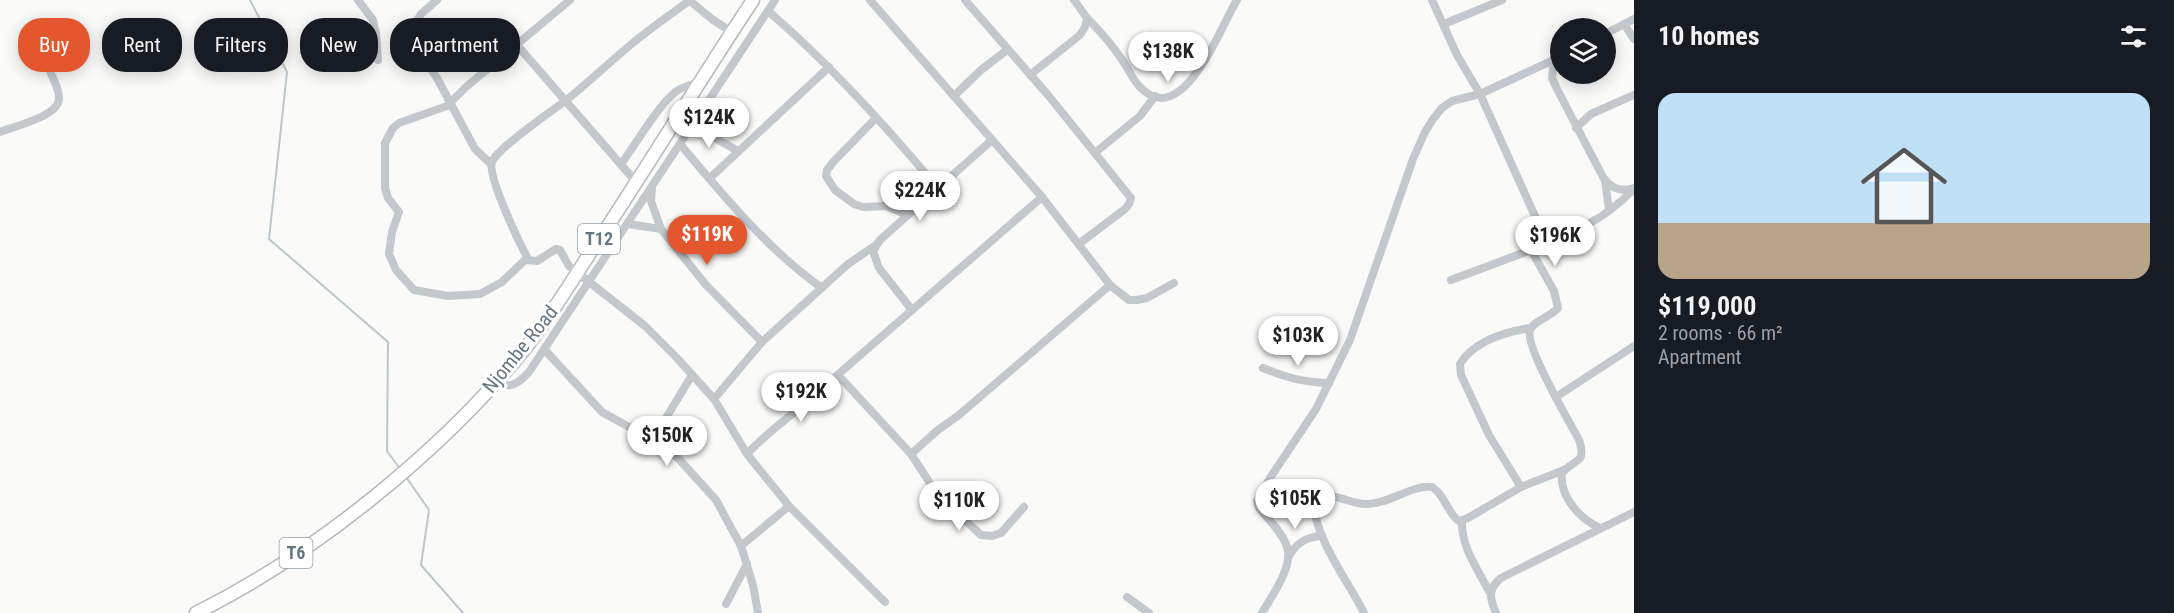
<!DOCTYPE html>
<html lang="en">
<head>
<meta charset="utf-8">
<style>
	body { margin:0; font-family:"Roboto Condensed",sans-serif; background:#20242c; color:#f1f3f6; height:100vh; display:flex; flex-direction:column; font-size:22px; white-space:nowrap }
	* { box-sizing:border-box; margin:0 }
	p { font-size:20px; color:#9ea1a6 }
	.icon { flex:none; width:33px; height:33px; fill:none; stroke:currentColor; stroke-width:2; stroke-linecap:round; stroke-linejoin:round }
	.map { position:relative; flex:1; overflow:hidden }
	.sheet { display:flex; flex-direction:column; background:#171b24; width:540px }
	.sheet>* { flex:none }
	.banner { position:absolute; left:18px; top:18px; width:570px; height:54px; display:flex; gap:12px }
	.controls { position:absolute; left:1550px; top:18px; display:grid; gap:12px }
	.controls a { display:grid; place-items:center; width:66px; height:66px; border-radius:50%; background:#171b24; box-shadow:0 3px 15px #0003; font-size:30px }
	.price { position:absolute; translate:-50% -51px; padding:0 14px; border-radius:21px; background:#fff; color:#222; font-size:20px; line-height:39px; filter:drop-shadow(0 2px 3px #0008) }
	.price::after { content:''; position:absolute; left:50%; top:36px; width:18px; height:14px; margin-left:-9px; background:inherit; clip-path:polygon(0 0,100% 0,50% 100%) }
	.price.selected { background:#e4572e; color:#fff }
	ul { padding:0; list-style:none }
	li { display:grid; align-content:center; gap:12px; height:318px; padding:0 24px }
	li+li { border-top:2px solid #363941 }
	li span { display:grid; place-items:center; height:186px; border-radius:18px; color:#555 }
	li>.icon { margin-inline-start:auto }
	span .icon { width:108px; height:108px; fill:#fffc; stroke-width:1 }
	li b { font-size:26px }
	h2 { display:flex; justify-content:space-between; align-items:center; height:72px; padding:0 24px; font-size:26px }
	.pill { padding:0 21px; border-radius:24px; background:#171b24; box-shadow:0 3px 15px #0003; font-size:21px; line-height:54px }
	.pill.selected { background:#e4572e; color:#fff }
	main { display:flex; flex:1; min-height:0 }
	.map>svg:first-child { display:block }
	.lines { fill:none; stroke-linecap:round; stroke-linejoin:round }
	.stream { stroke:#bbc7cb; stroke-width:2 }
	.highway-casing { stroke:#b4b9bd; stroke-width:15 }
	.minor { stroke:#c3c8cc; stroke-width:8 }
	.highway { stroke:#fff; stroke-width:12 }
	.labels { text-anchor:middle; stroke-width:6; stroke-linejoin:round; paint-order:stroke }
	.shield { fill:#fff; stroke:#939fa8; stroke-width:1.5 }
	.shield-label { font-size:18px; font-weight:bold; fill:#657683 }
	.street-label { font-size:20px; fill:#657683; stroke:#fff }
</style>
</head>
<body>
<main>
<div class="map">
<svg width="1634" height="613" viewBox="0 0 1634 613">
	<rect width="100%" height="100%" fill="#fafaf8"/>
	<g class="lines">
		<g class="stream">
			<polyline points="250,0 287,72 269,239 388,342 387,451 401,470"/>
			<polyline points="406,477 429,510 421,565 463,613"/>
		</g>
		<g class="highway-casing">
			<path id="highway" d="M196,613C315,554 440,452 524,350C551,316 574,277 598,241C651,161 700,80 753,0"/>
		</g>
		<g class="minor">
			<polyline points="358,0 373,20 376,34 378,60"/>
			<polyline points="437,0 421,14 415,24 426,62 437,78 475,149 491,164"/>
			<polyline points="570,0 466,87 447,106 399,123 393,128 385,143 385,188 388,198 399,212 392,232 389,254 396,270 414,290 448,296 480,294 502,282 525,260 537,261 556,249 560,250 569,266 645,326 677,358 714,399 747,454 789,506 885,602"/>
			<polyline points="689,0 713,20 732,32"/>
			<polyline points="870,0 1042,197 1110,285 1129,300 1137,300 1147,298 1174,283"/>
			<polyline points="965,0 1048,95 1131,198 1129,204 1125,209 1080,243"/>
			<path d="M1432,0L1457,55L1480,94L1539,225V235L1531,250L1554,291L1558,308C1549,318 1533,321 1530,330C1524,345 1570,423 1579,440C1587,464 1575,458 1562,473C1559,496 1580,519 1600,528"/>
			<path d="M768,11C830,64 885,125 937,187"/>
			<path d="M1087,18C1099,30 1110,42 1120,57C1127,66 1132,79 1140,87C1183,132 1221,25 1237,0"/>
			<polyline points="1444,24 1502,0"/>
			<polyline points="1624,24 1634,39"/>
			<polyline points="1605,34 1634,19"/>
			<polyline points="516,44 637,183"/>
			<path d="M1554,60L1552,78L1557,89L1604,179C1613,189 1621,192 1634,188"/>
			<polyline points="1030,75 1080,35 1085,27 1087,18 1074,0"/>
			<polyline points="954,96 981,70 1007,50"/>
			<polyline points="876,118 834,161 827,170 826,176 835,190 854,204 863,207 886,206 908,215"/>
			<polyline points="692,125 738,151"/>
			<polyline points="1576,128 1591,114 1634,95"/>
			<path d="M0,132C15,126 60,116 59,98C59,88 53,79 50,71"/>
			<path d="M680,144C723,195 767,249 822,288"/>
			<polyline points="1096,152 1140,116 1155,96"/>
			<path d="M621,164C635,146 662,98 680,89C686,86 692,84 698,83"/>
			<polyline points="710,178 829,67"/>
			<polyline points="1605,180 1609,210"/>
			<polyline points="652,188 651,201 661,229 706,285 762,342"/>
			<polyline points="628,224 661,229"/>
			<path d="M1540,231C1574,241 1611,212 1634,189"/>
			<path d="M528,259C520,244 487,176 492,162C497,148 554,110 569,98C591,80 612,60 634,42C652,27 671,14 689,1"/>
			<polyline points="1451,280 1531,250"/>
			<polyline points="912,310 879,268 873,251 880,240 992,140"/>
			<polyline points="544,349 602,412 656,442 678,458 716,500 741,546 753,585 758,613"/>
			<path d="M1263,368C1287,378 1303,382 1329,383"/>
			<polyline points="838,375 911,454 938,430 959,415 1110,285"/>
			<path d="M493,384C512,387 516,386 529,372L775,0"/>
			<polyline points="1556,397 1634,346"/>
			<polyline points="714,399 762,342 848,264 876,245"/>
			<polyline points="656,442 663,423 692,375"/>
			<path d="M747,454C769,430 796,413 819,391C893,326 968,262 1042,197"/>
			<polyline points="911,454 937,494 981,535 992,536 1001,533 1024,507"/>
			<path d="M1521,487L1489,435L1461,375L1460,364C1474,341 1505,332 1530,328"/>
			<path d="M1462,521C1461,547 1478,570 1490,593"/>
			<polyline points="741,546 789,506"/>
			<path d="M1289,556C1297,542 1307,537 1322,536"/>
			<polyline points="1127,597 1149,613"/>
			<polyline points="726,604 747,564"/>
			<path d="M1262,613C1271,597 1294,566 1287,547C1283,533 1268,519 1259,508L1257,501L1270,478L1316,409L1350,340L1413,159L1425,132L1433,119L1442,108L1452,101L1480,94L1560,57"/>
			<path d="M1364,613C1348,581 1316,540 1314,505C1330,486 1347,505 1367,504C1390,504 1410,485 1432,487C1446,496 1447,513 1459,521L1468,518L1521,487L1564,470"/>
			<path d="M1496,613C1490,599 1487,589 1501,578L1634,512"/>
		</g>
		<use href="#highway" class="highway"/>
	</g>
	<g class="labels">
		<g class="shield">
			<rect x="578" y="224" width="42" height="30" rx="4.5"/>
			<rect x="279.5" y="538" width="33" height="30" rx="4.5"/>
		</g>
		<g class="shield-label">
			<text x="599" y="245">T12</text>
			<text x="296" y="559">T6</text>
		</g>
		<g class="street-label">
			<text transform="translate(520 349) rotate(-51)" y="7">Njombe Road</text>
		</g>
	</g>
</svg>
<div class="controls">
<a><svg class="icon" aria-label="layers" viewBox="0 0 24 24"><path d="M12 4l9 5-9 5-9-5zM3 14l9 5 9-5"/></svg></a>
</div>
<b class="price" style="left:1168px;top:83px">$138K</b>
<b class="price" style="left:709px;top:149px">$124K</b>
<b class="price" style="left:920px;top:222px">$224K</b>
<b class="price selected" style="left:707px;top:266px">$119K</b>
<b class="price" style="left:1555px;top:267px">$196K</b>
<b class="price" style="left:1298px;top:367px">$103K</b>
<b class="price" style="left:801px;top:423px">$192K</b>
<b class="price" style="left:667px;top:467px">$150K</b>
<b class="price" style="left:1295px;top:530px">$105K</b>
<b class="price" style="left:959px;top:532px">$110K</b>
<div class="banner">
<a class="pill selected">Buy</a>
<a class="pill">Rent</a>
<a class="pill">Filters</a>
<a class="pill">New</a>
<a class="pill">Apartment</a>
</div>
</div>
<section class="sheet">
<h2>10 homes<svg class="icon" aria-label="filters" viewBox="0 0 24 24"><path d="M4 7h16M4 17h16"/><circle cx="9" cy="7" r="2"/><circle cx="15" cy="17" r="2"/></svg></h2>
<ul>
<li><span style="background:linear-gradient(#bfe0f5 70%,#b9a48a 0)"><svg class="icon" aria-label="home" viewBox="0 0 24 24"><path d="M3 11l9-7 9 7M6 9v11h12V9"/></svg></span><div><b>$119,000</b><p>2 rooms · 66 m²</p><p>Apartment</p></div></li>
</ul>
</section>
</main>
</body>
</html>
